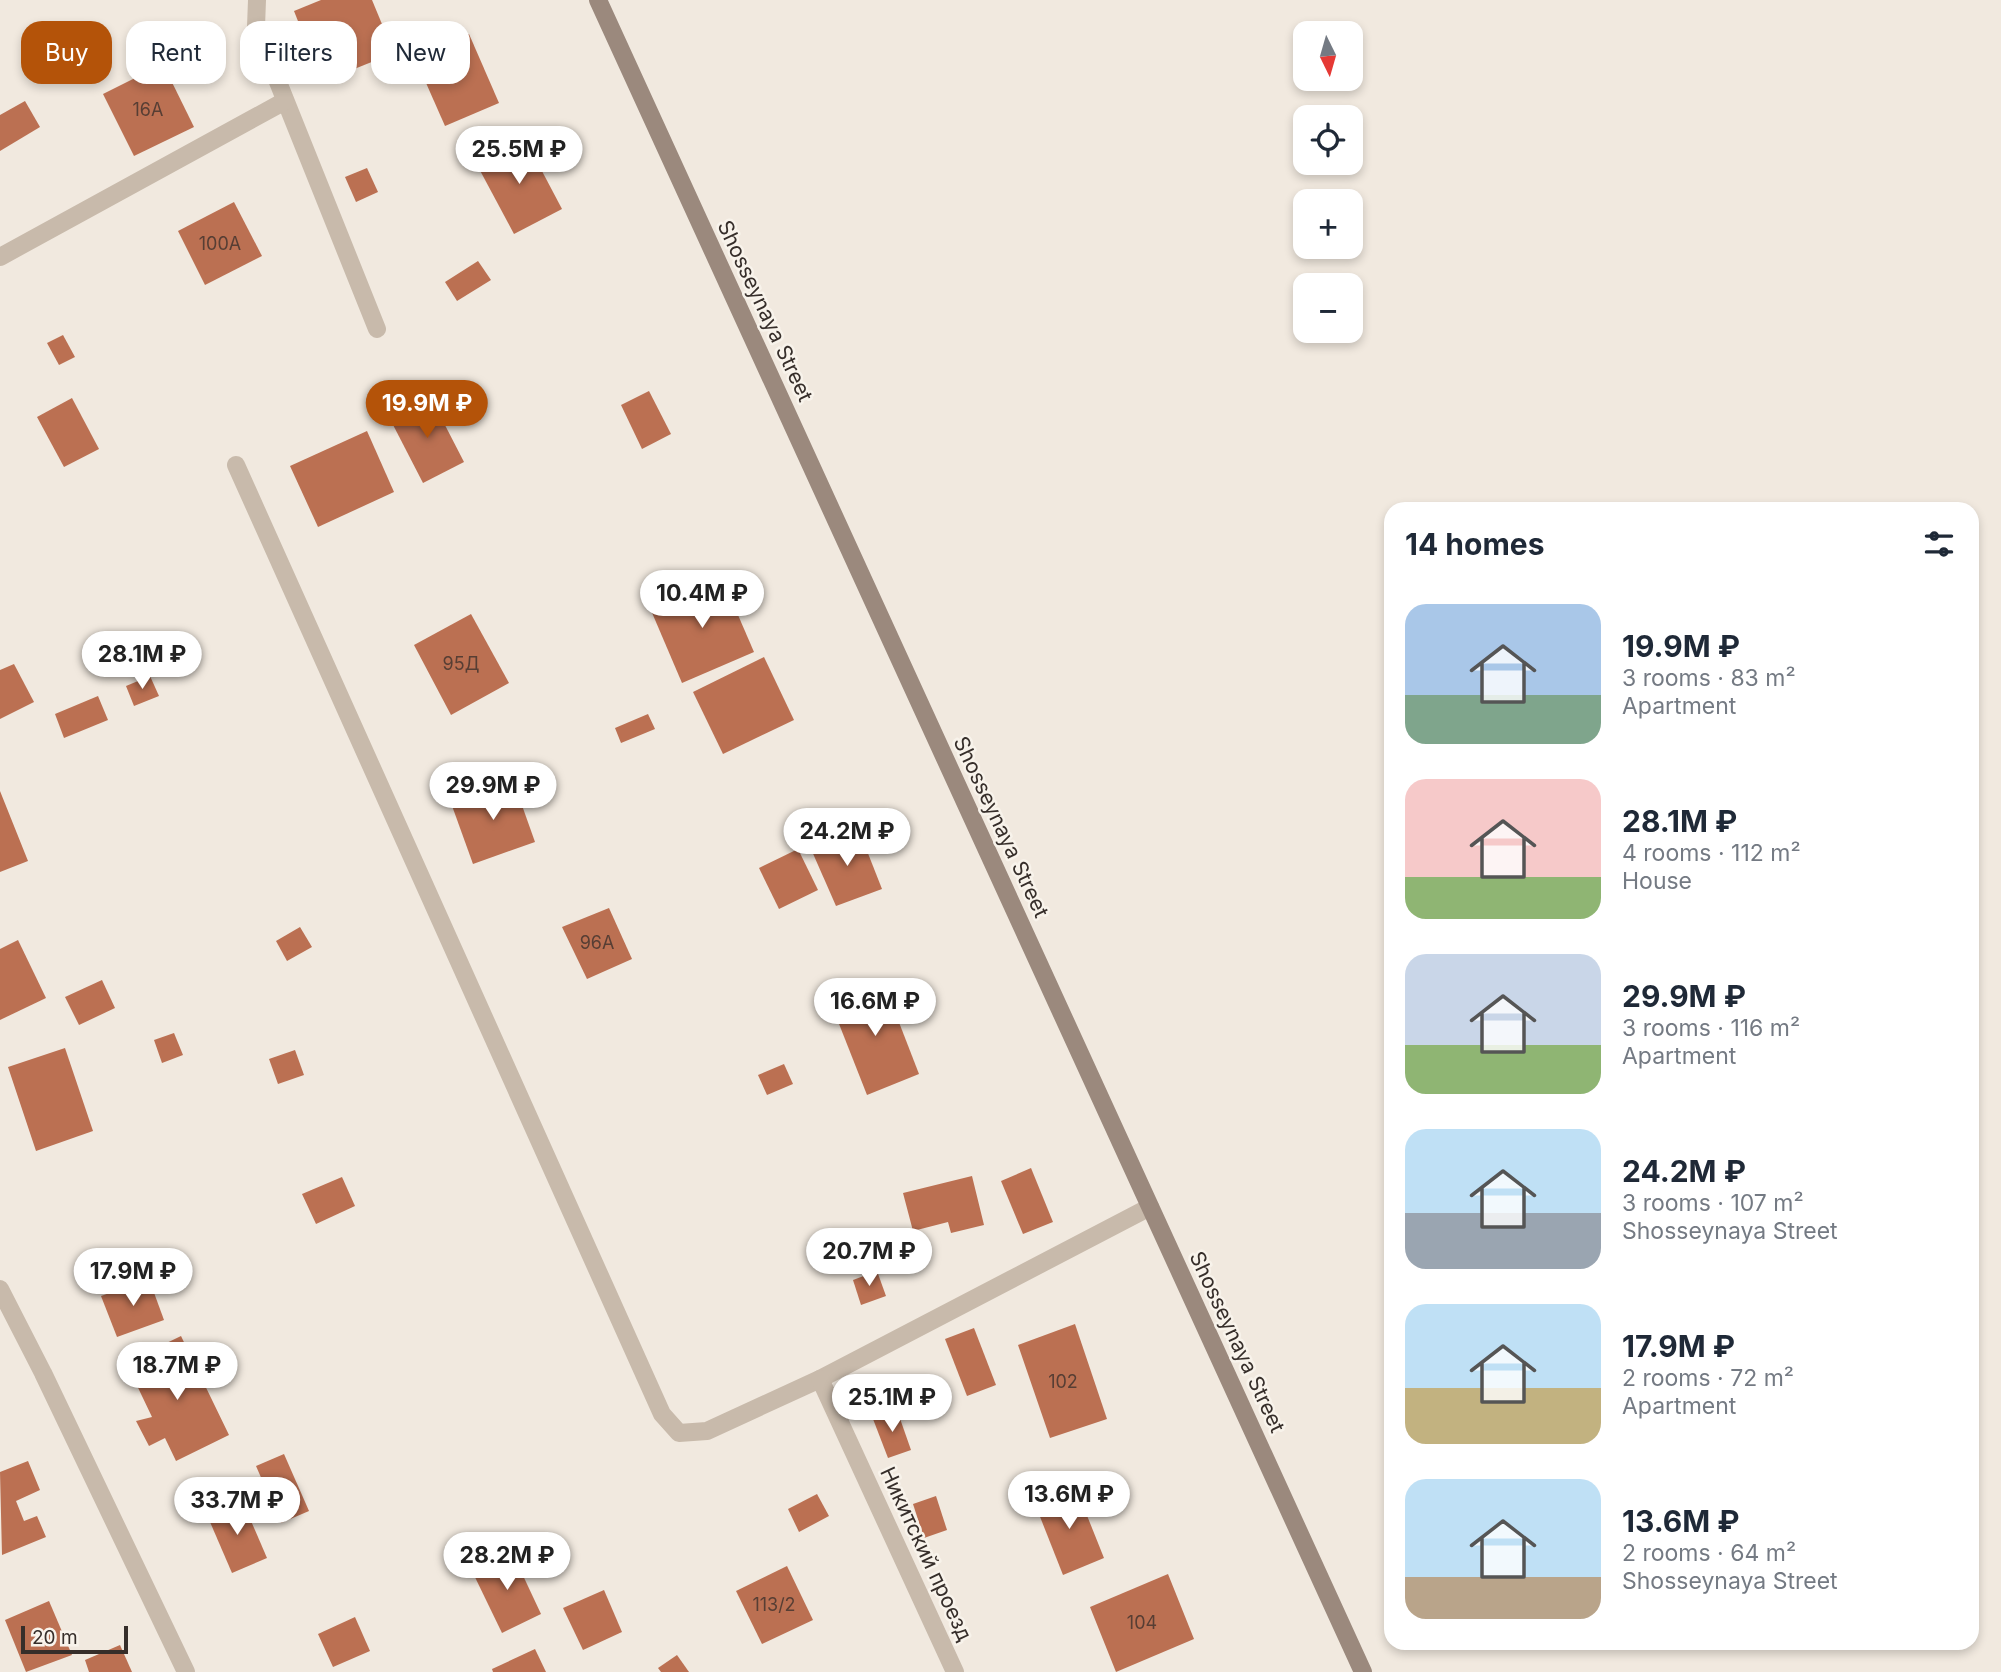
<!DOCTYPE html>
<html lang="en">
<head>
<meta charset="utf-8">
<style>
	body { margin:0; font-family:Inter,sans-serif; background:#f6f6f7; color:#1f2937; height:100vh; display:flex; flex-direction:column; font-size:26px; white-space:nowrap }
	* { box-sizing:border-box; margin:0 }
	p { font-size:23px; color:#747a83 }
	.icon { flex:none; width:38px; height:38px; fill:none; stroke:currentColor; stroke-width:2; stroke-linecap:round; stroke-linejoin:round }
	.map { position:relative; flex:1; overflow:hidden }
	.sheet { position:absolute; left:1384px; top:502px; width:595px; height:1148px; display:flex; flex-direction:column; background:#fff; border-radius:21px; box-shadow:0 4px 10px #0003 }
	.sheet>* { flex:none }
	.top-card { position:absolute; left:21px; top:21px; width:665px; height:63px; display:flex; gap:14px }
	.needle { width:46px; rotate:175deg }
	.controls { position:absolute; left:1293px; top:21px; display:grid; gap:14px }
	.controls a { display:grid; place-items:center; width:70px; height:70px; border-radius:14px; background:#fff; box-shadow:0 4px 10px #0003; font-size:35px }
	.scale { position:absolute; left:21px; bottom:18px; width:107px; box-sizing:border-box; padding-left:7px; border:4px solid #362e2a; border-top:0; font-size:19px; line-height:24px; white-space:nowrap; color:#362e2a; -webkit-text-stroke:5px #f8f3eb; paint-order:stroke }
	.price { position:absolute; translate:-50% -60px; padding:0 16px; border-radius:24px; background:#fff; color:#222; font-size:23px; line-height:46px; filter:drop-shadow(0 2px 4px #0008) }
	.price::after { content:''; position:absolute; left:50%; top:42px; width:21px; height:16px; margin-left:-10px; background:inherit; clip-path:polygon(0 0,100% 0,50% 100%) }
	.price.current { background:#b45309; color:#fff }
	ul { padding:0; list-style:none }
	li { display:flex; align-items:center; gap:21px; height:175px; padding:0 21px }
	li span { display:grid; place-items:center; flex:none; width:196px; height:140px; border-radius:21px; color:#555 }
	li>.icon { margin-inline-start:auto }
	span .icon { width:84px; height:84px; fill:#fffc; stroke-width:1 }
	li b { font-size:30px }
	h2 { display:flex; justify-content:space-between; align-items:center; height:84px; padding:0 21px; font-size:30px }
	.tag { padding:0 24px; border-radius:21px; background:#fff; box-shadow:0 4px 10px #0003; font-size:24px; line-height:63px }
	.tag.current { background:#b45309; color:#fff }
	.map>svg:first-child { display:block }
	.building { fill:#bb7052 }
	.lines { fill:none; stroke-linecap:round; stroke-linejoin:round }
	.lane { stroke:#c8baab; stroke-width:18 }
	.street { stroke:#c8baab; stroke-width:18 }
	.secondary { stroke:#9b897d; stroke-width:18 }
	.labels { text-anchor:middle; stroke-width:5; stroke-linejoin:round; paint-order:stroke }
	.number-label { font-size:18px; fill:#573e34 }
	.street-label { font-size:21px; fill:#362e2a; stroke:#f8f3eb }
</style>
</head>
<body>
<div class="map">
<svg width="2001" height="1672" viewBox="0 0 2001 1672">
	<rect width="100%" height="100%" fill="#f1e9df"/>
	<g class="building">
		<polygon points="321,0 372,0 394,53 322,82 294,11"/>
		<polygon points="469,34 499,103 445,126 415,58"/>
		<polygon points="163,64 194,127 134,156 103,94"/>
		<polygon points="25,101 40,127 0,151 0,115"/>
		<polygon points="524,137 562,209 514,234 476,163"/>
		<polygon points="367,168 378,192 356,202 345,177"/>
		<polygon points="234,202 262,256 205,285 178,231"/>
		<polygon points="478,261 491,280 457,301 445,282"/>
		<polygon points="63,335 75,357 59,365 47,343"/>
		<polygon points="649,391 671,434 642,449 621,405"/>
		<polygon points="72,398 99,449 64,467 37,417"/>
		<polygon points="431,398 464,462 423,483 390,419"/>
		<polygon points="367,431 394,492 318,527 290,466"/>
		<polygon points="722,578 754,652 682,683 650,608"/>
		<polygon points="471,614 509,683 451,715 414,645"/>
		<polygon points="764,657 794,720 723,754 693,692"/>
		<polygon points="14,664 34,702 0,719 0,670"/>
		<polygon points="150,676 159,696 134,706 126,686"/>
		<polygon points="98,696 108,720 64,738 55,714"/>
		<polygon points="648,714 655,729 621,743 615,728"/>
		<polygon points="513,780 535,842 473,864 451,803"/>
		<polygon points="0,791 28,861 0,872"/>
		<polygon points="858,828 882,889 836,906 811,849"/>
		<polygon points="798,849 818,890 779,909 759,868"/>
		<polygon points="609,908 632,959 587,979 562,927"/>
		<polygon points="300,927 312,947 287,961 276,941"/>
		<polygon points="18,940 46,998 0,1020 0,949"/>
		<polygon points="102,980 115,1008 79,1025 65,997"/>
		<polygon points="883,981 919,1074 867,1095 830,1001"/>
		<polygon points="174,1033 183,1055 162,1063 154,1040"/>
		<polygon points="65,1048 93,1131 36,1151 8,1067"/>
		<polygon points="295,1050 304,1075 278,1084 269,1059"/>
		<polygon points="784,1064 793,1084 767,1095 758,1075"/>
		<polygon points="1031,1168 1053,1222 1023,1234 1001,1181"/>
		<polygon points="972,1176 984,1225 951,1233 948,1222 913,1231 903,1193"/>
		<polygon points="342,1177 355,1206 316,1224 302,1194"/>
		<polygon points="877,1271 886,1296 861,1305 853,1280"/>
		<polygon points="149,1279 164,1320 117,1337 101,1296"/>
		<polygon points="1075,1324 1107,1419 1050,1438 1018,1345"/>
		<polygon points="974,1328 996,1385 967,1396 945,1339"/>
		<polygon points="181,1336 229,1435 176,1461 165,1438 149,1446 136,1421 152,1417 131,1373 153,1363 148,1352"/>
		<polygon points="897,1410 911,1450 888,1458 873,1419"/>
		<polygon points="284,1454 309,1511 281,1523 256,1466"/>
		<polygon points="28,1461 40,1490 16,1501 24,1521 37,1516 46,1537 2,1555 0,1472"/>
		<polygon points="1076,1488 1104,1558 1063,1575 1035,1504"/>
		<polygon points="817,1494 829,1516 799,1532 788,1509"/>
		<polygon points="936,1496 947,1530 924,1538 913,1504"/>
		<polygon points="242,1500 267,1558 232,1573 207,1515"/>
		<polygon points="512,1552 541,1614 502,1633 472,1571"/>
		<polygon points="787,1566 813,1620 762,1644 736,1591"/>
		<polygon points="1168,1574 1194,1639 1116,1672 1090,1607"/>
		<polygon points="604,1590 622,1632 583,1650 563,1608"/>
		<polygon points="49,1601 72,1655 26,1672 5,1620"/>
		<polygon points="355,1617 370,1651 333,1667 318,1634"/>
		<polygon points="120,1645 132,1672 89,1672 85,1660"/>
		<polygon points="535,1649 546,1672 493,1672 492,1669"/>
		<polygon points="677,1655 689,1672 661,1672 658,1668"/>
	</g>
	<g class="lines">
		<g class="lane">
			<polyline points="257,0 256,27 377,329"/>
			<polyline points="0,257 285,101"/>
			<polyline points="236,465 662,1414 679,1433 707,1431 820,1379 1150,1207"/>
			<polyline points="820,1379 955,1672"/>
		</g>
		<polyline class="street" points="0,1289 43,1373 186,1672"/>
		<polyline class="secondary" points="598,0 1363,1672"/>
	</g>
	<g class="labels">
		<g class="number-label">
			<text x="148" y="116">16А</text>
			<text x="220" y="250">100А</text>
			<text x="461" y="670">95Д</text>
			<text x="597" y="949">96А</text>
			<text x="1063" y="1388">102</text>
			<text x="774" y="1611">113/2</text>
			<text x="1142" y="1629">104</text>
		</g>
		<g class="street-label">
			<text transform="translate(765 311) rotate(65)" y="7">Shosseynaya Street</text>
			<text transform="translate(1001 827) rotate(65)" y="7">Shosseynaya Street</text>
			<text transform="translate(1237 1342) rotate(65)" y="7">Shosseynaya Street</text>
			<text transform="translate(926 1554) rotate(65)" y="7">Никитский проезд</text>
		</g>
	</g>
</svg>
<div class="controls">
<a><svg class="needle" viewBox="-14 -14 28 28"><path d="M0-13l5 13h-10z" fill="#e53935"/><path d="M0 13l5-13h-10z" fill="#747a83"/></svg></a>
<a><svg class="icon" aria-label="locate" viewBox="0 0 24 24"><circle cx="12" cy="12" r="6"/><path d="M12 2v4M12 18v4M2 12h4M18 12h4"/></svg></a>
<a>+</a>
<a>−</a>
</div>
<div class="scale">20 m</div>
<b class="price" style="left:519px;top:186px">25.5M ₽</b>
<b class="price current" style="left:427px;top:440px">19.9M ₽</b>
<b class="price" style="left:702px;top:630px">10.4M ₽</b>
<b class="price" style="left:142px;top:691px">28.1M ₽</b>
<b class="price" style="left:493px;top:822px">29.9M ₽</b>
<b class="price" style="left:847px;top:868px">24.2M ₽</b>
<b class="price" style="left:875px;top:1038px">16.6M ₽</b>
<b class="price" style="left:869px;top:1288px">20.7M ₽</b>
<b class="price" style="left:133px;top:1308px">17.9M ₽</b>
<b class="price" style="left:177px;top:1402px">18.7M ₽</b>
<b class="price" style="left:892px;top:1434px">25.1M ₽</b>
<b class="price" style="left:1069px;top:1531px">13.6M ₽</b>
<b class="price" style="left:237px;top:1537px">33.7M ₽</b>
<b class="price" style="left:507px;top:1592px">28.2M ₽</b>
<div class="top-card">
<a class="tag current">Buy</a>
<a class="tag">Rent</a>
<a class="tag">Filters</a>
<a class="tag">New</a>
</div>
<section class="sheet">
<h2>14 homes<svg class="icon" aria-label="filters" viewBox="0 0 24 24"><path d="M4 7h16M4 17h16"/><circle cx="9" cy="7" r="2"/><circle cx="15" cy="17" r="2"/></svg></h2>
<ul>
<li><span style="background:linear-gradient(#a9c7e8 65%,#7fa58c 0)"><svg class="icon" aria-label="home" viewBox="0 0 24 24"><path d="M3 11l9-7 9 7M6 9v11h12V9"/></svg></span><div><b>19.9M ₽</b><p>3 rooms · 83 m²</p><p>Apartment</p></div></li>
<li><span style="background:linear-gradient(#f6c9c9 70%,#8fb573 0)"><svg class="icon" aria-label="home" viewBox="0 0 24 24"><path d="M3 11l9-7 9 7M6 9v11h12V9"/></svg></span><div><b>28.1M ₽</b><p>4 rooms · 112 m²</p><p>House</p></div></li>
<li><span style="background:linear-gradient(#c9d6e8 65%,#8fb573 0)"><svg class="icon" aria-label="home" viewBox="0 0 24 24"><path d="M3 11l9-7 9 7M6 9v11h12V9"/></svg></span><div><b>29.9M ₽</b><p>3 rooms · 116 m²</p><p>Apartment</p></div></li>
<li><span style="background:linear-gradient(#bfe0f5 60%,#9aa5b1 0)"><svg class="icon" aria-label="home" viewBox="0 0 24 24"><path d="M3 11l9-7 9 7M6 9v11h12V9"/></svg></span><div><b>24.2M ₽</b><p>3 rooms · 107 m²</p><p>Shosseynaya Street</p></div></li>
<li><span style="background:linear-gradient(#bfe0f5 60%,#c2b280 0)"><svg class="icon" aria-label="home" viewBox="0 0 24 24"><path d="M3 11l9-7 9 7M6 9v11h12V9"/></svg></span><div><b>17.9M ₽</b><p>2 rooms · 72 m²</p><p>Apartment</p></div></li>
<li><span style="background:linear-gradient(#bfe0f5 70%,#b9a48a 0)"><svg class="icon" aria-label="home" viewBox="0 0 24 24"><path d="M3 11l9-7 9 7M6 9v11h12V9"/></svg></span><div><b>13.6M ₽</b><p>2 rooms · 64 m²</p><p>Shosseynaya Street</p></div></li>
</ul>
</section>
</div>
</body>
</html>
